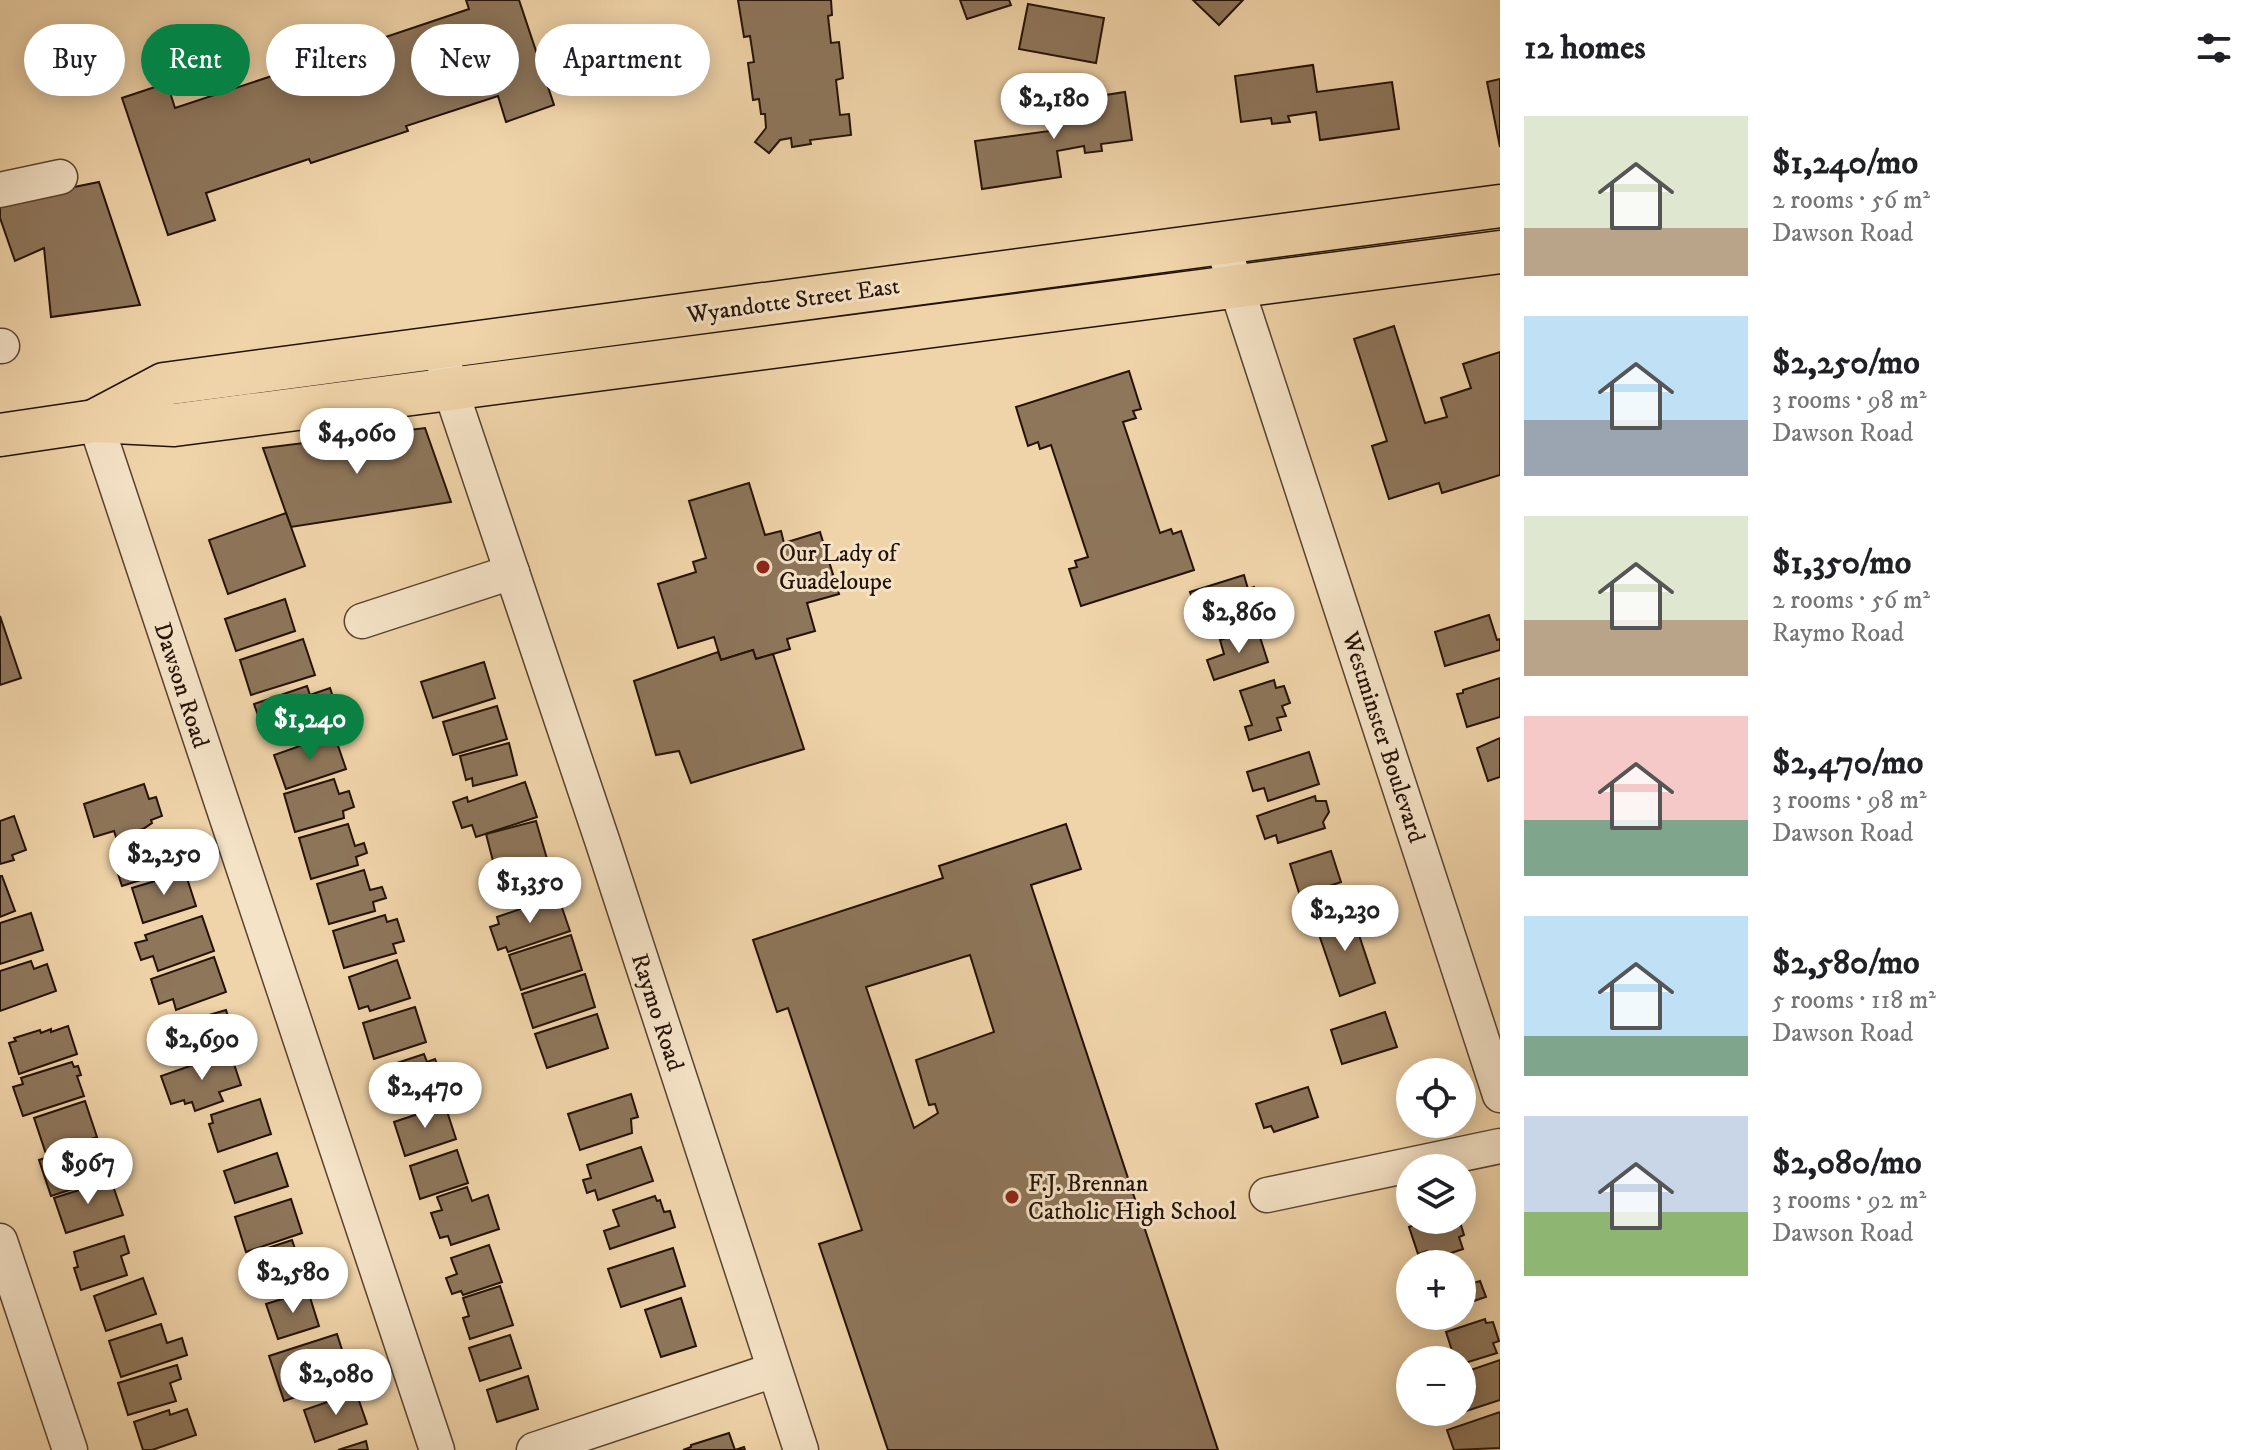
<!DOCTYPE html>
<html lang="en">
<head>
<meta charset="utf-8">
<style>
	body { margin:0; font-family:"IM FELL DW Pica",serif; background:#f2f2f2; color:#202124; height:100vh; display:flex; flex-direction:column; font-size:30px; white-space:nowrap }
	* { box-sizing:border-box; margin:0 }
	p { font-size:26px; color:#757577 }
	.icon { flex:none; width:44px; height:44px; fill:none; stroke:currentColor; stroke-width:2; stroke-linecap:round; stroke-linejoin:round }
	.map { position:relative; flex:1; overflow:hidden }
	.details { display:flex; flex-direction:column; background:#fff; width:760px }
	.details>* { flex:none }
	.top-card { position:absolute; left:24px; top:24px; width:760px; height:72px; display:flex; gap:16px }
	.controls { position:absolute; left:1396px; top:1058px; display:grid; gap:16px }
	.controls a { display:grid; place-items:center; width:80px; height:80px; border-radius:50%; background:#fff; box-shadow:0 4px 20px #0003; font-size:40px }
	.price { position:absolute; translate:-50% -68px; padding:0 18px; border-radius:28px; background:#fff; color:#222; font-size:26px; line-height:52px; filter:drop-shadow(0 2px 4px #0008) }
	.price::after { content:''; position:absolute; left:50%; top:48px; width:24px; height:18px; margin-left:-12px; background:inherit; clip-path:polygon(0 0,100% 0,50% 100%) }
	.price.current { background:#0b8043; color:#fff }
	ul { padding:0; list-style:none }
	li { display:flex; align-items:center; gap:24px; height:200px; padding:0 24px }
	li span { display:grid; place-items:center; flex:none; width:224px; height:160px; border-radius:0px; color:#555 }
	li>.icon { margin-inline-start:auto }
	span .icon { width:96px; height:96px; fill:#fffc; stroke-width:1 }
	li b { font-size:34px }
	h2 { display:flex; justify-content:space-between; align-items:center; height:96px; padding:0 24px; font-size:34px }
	.pill { padding:0 28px; border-radius:36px; background:#fff; box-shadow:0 4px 20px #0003; font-size:28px; line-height:72px }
	.pill.current { background:#0b8043; color:#fff }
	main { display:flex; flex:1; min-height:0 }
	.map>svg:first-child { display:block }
	.building { fill:#8e765b; stroke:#241106; stroke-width:2; fill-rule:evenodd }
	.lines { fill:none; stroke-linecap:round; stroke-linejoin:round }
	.minor-casing { stroke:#57422f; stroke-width:37 }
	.major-casing { stroke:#241106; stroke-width:45 }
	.minor { stroke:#f5e3c7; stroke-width:34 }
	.major { stroke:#f0d4a9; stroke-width:42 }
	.poi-dot { fill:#8f2418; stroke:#f5e3c7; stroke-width:3 }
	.labels { text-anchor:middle; stroke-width:6; stroke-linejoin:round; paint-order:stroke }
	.street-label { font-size:24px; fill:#241106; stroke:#f5e3c7 }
	.poi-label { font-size:24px; fill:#241106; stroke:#f5e3c7; text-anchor:start }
</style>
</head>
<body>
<main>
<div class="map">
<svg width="1500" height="1450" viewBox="0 0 1500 1450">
	<rect width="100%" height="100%" fill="#f0d4a9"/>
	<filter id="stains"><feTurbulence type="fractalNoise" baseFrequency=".0025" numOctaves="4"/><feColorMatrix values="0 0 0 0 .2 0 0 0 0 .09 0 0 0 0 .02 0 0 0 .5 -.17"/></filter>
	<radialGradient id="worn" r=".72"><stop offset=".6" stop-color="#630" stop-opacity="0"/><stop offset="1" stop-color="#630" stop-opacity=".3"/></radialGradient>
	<g class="building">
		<polygon points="466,0 519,0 554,105 506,122 498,96 406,126 408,131 311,163 309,159 206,193 215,220 168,235 122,98 167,83 175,108 284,72 281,63 348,41 350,49 469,9"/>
		<polygon points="738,0 831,0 832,15 828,16 831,43 839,42 843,78 836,80 840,115 849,114 851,135 810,140 811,144 792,147 791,138 780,140 769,153 755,142 766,128 765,114 761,114 759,99 753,100 748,63 754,62 750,36 744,37"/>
		<polygon points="960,0 1009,0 1011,5 967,19"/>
		<polygon points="1193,0 1243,0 1219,25"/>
		<polygon points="1028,4 1104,18 1096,63 1019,49"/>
		<polygon points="1313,65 1317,92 1392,82 1399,129 1320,140 1316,112 1288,116 1290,122 1280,123 1272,124 1271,118 1241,122 1235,76"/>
		<polygon points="1500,79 1500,147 1487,82"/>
		<polygon points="1125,92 1132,140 1101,144 1102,151 1085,153 1084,146 1057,151 1061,177 982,189 975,141 1050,131 1047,104"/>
		<polygon points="99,182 140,305 51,317 44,248 15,261 0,218 0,202"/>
		<polygon points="1394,326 1425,423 1447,417 1441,398 1471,388 1463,364 1500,352 1500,475 1442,493 1439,483 1389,499 1372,446 1387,441 1354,339"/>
		<polygon points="1129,371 1141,409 1133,411 1136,418 1123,422 1160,533 1171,529 1173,534 1181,531 1194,570 1081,606 1069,569 1077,567 1075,561 1088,557 1051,445 1040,449 1038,442 1028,446 1016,407"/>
		<polygon points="425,428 451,502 291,527 263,448"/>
		<polygon points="749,483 765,535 781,531 784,543 820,532 839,594 807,603 815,631 787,639 790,649 756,659 753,650 721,660 714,637 678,648 658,584 696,572 693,562 706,558 689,501"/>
		<polygon points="286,513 305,566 228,594 209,540"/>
		<polygon points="1244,575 1248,589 1254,587 1257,599 1252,600 1257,616 1223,626 1216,601 1195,608 1190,592"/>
		<polygon points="285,599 295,631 236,651 225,619"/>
		<polygon points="1489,615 1497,640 1500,639 1500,650 1445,666 1435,632"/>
		<polygon points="0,616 21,678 0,685"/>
		<polygon points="1257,628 1268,662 1214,680 1207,660 1224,654 1220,640"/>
		<polygon points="303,639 315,675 251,695 240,660"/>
		<polygon points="753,650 756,659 773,654 804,749 691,783 679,751 656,755 634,681 718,652 721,660"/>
		<polygon points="484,662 495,698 433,718 421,682"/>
		<polygon points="1500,678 1500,717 1467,727 1457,694 1463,693 1463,690"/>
		<polygon points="1274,680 1276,688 1284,686 1290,703 1282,706 1286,716 1277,718 1281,730 1249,740 1245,727 1252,725 1240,691"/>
		<polygon points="307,686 310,695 330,688 338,713 266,738 254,704"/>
		<polygon points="497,706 507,739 453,755 443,722"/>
		<polygon points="334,734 346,769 286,789 274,755"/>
		<polygon points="1500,738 1500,777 1488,781 1477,748"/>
		<polygon points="509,743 517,775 473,786 472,778 466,780 460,756"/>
		<polygon points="1309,752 1319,784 1268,801 1264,788 1253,791 1247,772"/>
		<polygon points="334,779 339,794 349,791 354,807 343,811 344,818 295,832 284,794"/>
		<polygon points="525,782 537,817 476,837 472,825 462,828 453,802 467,797 468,802"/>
		<polygon points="144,784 149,799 156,797 162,816 151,820 152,823 143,829 116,837 114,831 94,837 84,804"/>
		<polygon points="1315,796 1316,801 1326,801 1329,812 1323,822 1325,828 1278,843 1276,835 1265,839 1257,816"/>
		<polygon points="14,816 26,850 12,855 14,860 0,864 0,821"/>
		<polygon points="536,821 550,869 516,878 512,866 503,868 501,863 494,865 486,834"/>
		<polygon points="348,824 355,846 364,843 367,853 356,857 358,865 311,879 299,838"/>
		<path d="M1066,824L1081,869L1031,885L1218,1450H888L819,1244L862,1230L788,1008L777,1012L753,940L943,878L939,866ZM970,955L994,1032L916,1060L929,1105L935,1104L938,1113L914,1128L866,987Z"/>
		<polygon points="161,836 166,850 174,847 181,867 122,886 111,853"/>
		<polygon points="1331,851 1341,882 1300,896 1290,864"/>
		<polygon points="364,870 370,890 382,887 386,898 373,902 375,911 329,924 317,884"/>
		<polygon points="185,872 196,906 143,923 132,888"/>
		<polygon points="0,876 2,876 15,911 0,917"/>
		<polygon points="558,896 570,931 508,952 506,947 498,950 490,927 499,924 497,917"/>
		<polygon points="1351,911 1375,983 1340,996 1315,923"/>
		<polygon points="31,913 43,950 0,964 0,923"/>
		<polygon points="385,915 387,922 397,919 404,941 393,944 396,953 344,968 333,931"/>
		<polygon points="202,916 214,951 158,971 153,956 141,960 135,943 147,940 145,935"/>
		<polygon points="571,935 582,970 521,990 509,955"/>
		<polygon points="214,957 226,992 176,1010 173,999 159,1004 151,979"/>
		<polygon points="397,960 410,998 370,1011 368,1006 359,1009 349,977"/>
		<polygon points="31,961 34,969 47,964 56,991 0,1011 0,971"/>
		<polygon points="585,974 595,1007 533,1028 522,994"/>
		<polygon points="415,1007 426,1042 374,1059 363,1023"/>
		<polygon points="226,1010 236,1042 195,1057 185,1022"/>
		<polygon points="1385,1012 1397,1047 1342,1064 1331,1030"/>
		<polygon points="597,1014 608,1048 547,1068 535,1034"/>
		<polygon points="68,1026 77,1054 19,1074 9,1043 16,1041 14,1038 40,1030 41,1033 51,1029 51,1032"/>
		<polygon points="230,1052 241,1085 219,1092 223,1101 195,1111 192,1102 185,1104 184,1100 171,1104 161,1076"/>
		<polygon points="424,1054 427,1062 435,1059 443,1081 389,1099 379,1069"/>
		<polygon points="72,1062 74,1067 78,1066 81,1075 77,1076 84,1096 23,1116 13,1087 23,1084 21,1078"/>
		<polygon points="1308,1087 1318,1117 1274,1132 1271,1126 1264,1128 1256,1104"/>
		<polygon points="631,1094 638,1117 631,1119 632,1133 580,1150 568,1114"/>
		<polygon points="260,1099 271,1134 218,1152 209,1124 213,1123 211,1115"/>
		<polygon points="85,1101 97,1137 46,1154 34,1118"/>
		<polygon points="445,1105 456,1139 405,1156 394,1122"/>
		<polygon points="98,1141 110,1177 51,1196 39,1160"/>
		<polygon points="641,1147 653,1181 598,1200 595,1190 587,1193 583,1180 591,1178 587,1165"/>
		<polygon points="457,1150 468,1183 420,1199 410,1166"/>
		<polygon points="277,1153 288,1186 235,1203 224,1171"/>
		<polygon points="111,1180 123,1215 66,1233 54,1198"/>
		<polygon points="467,1187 472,1201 488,1195 499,1229 451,1245 448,1236 440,1238 431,1213 442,1210 437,1197"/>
		<polygon points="655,1196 657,1201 660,1200 664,1212 670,1211 675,1227 610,1249 604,1231 619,1226 613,1210"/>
		<polygon points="291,1199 302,1233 246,1252 235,1217"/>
		<polygon points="1430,1220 1454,1220 1456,1227 1461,1225 1464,1235 1459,1237 1463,1249 1430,1260 1427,1251 1418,1254 1409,1227"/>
		<polygon points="124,1236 129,1253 121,1256 127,1275 81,1290 74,1268 78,1267 74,1252"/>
		<polygon points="292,1240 304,1275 295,1279 297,1286 276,1293 274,1286 263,1290 261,1286 257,1287 250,1268 255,1266 250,1254"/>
		<polygon points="489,1245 502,1282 463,1295 461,1291 452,1294 446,1278 457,1274 451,1258"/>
		<polygon points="673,1248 685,1286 621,1307 608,1269"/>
		<polygon points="1410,1276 1410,1310 1400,1279"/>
		<polygon points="143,1278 156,1314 106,1331 94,1296"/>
		<polygon points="1462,1280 1464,1286 1480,1281 1486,1297 1462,1305"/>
		<polygon points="500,1286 513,1325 470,1339 463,1318 469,1316 463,1298"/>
		<polygon points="308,1291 319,1326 278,1339 266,1304"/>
		<polygon points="681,1298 696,1346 661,1357 645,1310"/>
		<polygon points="1485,1319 1486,1323 1493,1322 1499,1341 1493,1343 1497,1353 1462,1364 1462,1360 1455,1360 1446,1332"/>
		<polygon points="161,1324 167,1343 182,1338 187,1355 121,1377 109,1341"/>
		<polygon points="337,1334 351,1378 284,1401 269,1356"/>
		<polygon points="510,1335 521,1368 480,1381 469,1348"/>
		<polygon points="1500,1360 1500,1400 1445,1418 1443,1412 1462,1412 1462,1373"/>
		<polygon points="177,1365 181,1379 170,1383 176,1401 128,1415 118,1383"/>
		<polygon points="528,1376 538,1409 497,1422 487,1390"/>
		<polygon points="356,1392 367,1424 315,1442 304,1410"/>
		<polygon points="187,1409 196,1435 152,1450 143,1450 134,1422 169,1410 170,1415"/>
		<polygon points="1500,1412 1500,1448 1454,1450 1447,1430"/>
		<polygon points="729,1433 735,1450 744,1447 745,1450 683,1450 691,1447 691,1445"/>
		<polygon points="366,1441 368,1450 338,1450"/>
	</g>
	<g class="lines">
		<g class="minor-casing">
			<g id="minor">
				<polyline points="0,190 60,177"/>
				<polyline points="1222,243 1500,1095"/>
				<polyline points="0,346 2,346"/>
				<polyline points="444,363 451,391 603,843 801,1450"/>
				<polyline points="95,421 437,1450"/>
				<polyline points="362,621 512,572"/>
				<polyline points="1267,1195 1500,1146"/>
				<polyline points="0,1241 70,1450"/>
				<polyline points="534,1450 774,1370"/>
			</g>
		</g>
		<g class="major-casing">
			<g id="major">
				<polyline points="96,420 164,384 1500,206"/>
				<polyline points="0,435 95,421 174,425 1500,252"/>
			</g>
		</g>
		<use href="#minor" class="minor"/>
		<use href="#major" class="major"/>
	</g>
	<g class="poi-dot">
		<circle cx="763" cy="567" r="8"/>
		<circle cx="1012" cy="1197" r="8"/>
	</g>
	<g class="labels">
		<g class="street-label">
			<text transform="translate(793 300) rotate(-8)" y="8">Wyandotte Street East</text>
			<text transform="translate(182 685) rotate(72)" y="8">Dawson Road</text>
			<text transform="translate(1384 737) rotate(72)" y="8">Westminster Boulevard</text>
			<text transform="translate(658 1012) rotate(72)" y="8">Raymo Road</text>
		</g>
		<g class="poi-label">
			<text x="779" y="561">Our Lady of<tspan x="779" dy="28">Guadeloupe</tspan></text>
			<text x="1028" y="1191">F.J. Brennan<tspan x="1028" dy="28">Catholic High School</tspan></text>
		</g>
	</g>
	<rect width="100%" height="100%" filter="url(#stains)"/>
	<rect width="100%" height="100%" fill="url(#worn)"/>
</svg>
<div class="controls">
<a><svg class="icon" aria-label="locate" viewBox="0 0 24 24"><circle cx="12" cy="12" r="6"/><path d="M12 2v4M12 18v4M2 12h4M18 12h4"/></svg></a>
<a><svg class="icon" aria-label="layers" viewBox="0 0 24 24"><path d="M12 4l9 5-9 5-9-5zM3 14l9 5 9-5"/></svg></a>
<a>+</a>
<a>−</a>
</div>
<b class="price" style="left:1054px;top:141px">$2,180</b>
<b class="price" style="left:357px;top:476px">$4,060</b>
<b class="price" style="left:1239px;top:655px">$2,860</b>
<b class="price current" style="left:310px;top:762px">$1,240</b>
<b class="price" style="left:164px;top:897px">$2,250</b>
<b class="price" style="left:530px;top:925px">$1,350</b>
<b class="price" style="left:1345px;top:953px">$2,230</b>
<b class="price" style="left:202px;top:1082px">$2,690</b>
<b class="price" style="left:425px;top:1130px">$2,470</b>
<b class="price" style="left:88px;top:1206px">$967</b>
<b class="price" style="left:293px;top:1315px">$2,580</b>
<b class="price" style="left:336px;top:1417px">$2,080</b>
<div class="top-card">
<a class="pill">Buy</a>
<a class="pill current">Rent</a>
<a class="pill">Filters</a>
<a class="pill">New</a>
<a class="pill">Apartment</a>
</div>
</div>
<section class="details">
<h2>12 homes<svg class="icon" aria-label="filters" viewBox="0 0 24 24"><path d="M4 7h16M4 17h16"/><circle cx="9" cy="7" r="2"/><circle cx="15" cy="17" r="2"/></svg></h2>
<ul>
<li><span style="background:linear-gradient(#dfe7d0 70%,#b9a48a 0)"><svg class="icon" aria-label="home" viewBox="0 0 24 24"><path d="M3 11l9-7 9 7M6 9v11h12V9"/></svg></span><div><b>$1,240/mo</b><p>2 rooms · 56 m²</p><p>Dawson Road</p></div></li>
<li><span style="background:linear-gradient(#bfe0f5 65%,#9aa5b1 0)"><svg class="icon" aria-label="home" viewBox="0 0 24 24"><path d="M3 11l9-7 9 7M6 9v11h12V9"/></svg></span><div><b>$2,250/mo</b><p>3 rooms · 98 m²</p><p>Dawson Road</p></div></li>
<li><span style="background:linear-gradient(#dfe7d0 65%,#b9a48a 0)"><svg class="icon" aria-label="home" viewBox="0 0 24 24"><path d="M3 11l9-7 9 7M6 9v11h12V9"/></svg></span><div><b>$1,350/mo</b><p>2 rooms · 56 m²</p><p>Raymo Road</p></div></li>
<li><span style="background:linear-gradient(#f6c9c9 65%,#7fa58c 0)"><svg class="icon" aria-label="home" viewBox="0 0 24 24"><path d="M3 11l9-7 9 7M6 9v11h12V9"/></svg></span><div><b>$2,470/mo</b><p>3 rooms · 98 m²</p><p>Dawson Road</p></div></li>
<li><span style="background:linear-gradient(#bfe0f5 75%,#7fa58c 0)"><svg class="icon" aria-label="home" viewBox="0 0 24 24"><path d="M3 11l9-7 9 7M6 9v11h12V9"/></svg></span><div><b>$2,580/mo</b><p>5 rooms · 118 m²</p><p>Dawson Road</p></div></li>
<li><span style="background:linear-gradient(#c9d6e8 60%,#8fb573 0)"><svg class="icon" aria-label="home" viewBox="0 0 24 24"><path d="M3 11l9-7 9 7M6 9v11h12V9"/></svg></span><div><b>$2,080/mo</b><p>3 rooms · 92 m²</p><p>Dawson Road</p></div></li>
</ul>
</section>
</main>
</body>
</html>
